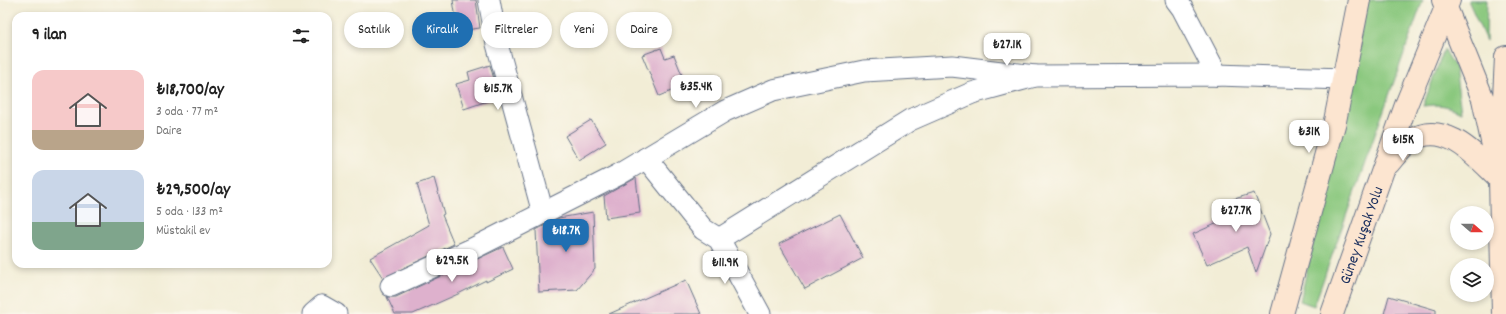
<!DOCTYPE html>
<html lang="tr">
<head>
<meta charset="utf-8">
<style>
	body { margin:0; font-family:Dekko,sans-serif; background:#f2f2f2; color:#222; height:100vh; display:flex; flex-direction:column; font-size:15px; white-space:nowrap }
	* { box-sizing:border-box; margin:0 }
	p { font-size:13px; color:#767676 }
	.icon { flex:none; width:22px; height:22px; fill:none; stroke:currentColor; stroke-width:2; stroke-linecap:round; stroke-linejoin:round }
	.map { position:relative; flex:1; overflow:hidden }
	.sheet { position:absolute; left:12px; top:12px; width:320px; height:256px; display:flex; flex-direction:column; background:#fff; border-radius:12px; box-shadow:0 2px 6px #0003 }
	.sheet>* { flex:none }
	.banner { position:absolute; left:344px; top:12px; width:380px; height:36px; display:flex; gap:8px }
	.needle { width:26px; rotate:110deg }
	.controls { position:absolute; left:1450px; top:206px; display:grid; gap:8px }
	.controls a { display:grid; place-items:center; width:44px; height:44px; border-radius:50%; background:#fff; box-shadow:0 2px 6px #0003; font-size:20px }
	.price { position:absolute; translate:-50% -34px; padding:0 9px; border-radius:8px; background:#fff; color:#222; font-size:13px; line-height:26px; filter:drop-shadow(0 1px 2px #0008) }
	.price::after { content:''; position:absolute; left:50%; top:24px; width:12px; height:9px; margin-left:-6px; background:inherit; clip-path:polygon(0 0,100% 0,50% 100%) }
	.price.active { background:#1f6fb2; color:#fff }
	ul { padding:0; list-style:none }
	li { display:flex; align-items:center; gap:12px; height:100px; padding:0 20px }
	li span { display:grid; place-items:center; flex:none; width:112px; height:80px; border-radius:12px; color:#555 }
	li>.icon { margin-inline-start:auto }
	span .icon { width:48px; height:48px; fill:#fffc; stroke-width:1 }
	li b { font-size:17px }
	h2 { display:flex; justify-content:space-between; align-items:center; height:48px; padding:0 20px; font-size:17px }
	.tag { padding:0 14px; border-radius:18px; background:#fff; box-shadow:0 2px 6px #0003; font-size:14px; line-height:36px }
	.tag.active { background:#1f6fb2; color:#fff }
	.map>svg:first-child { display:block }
	.green { fill:#8ac87e; stroke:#527c6e }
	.building { fill:#deb1cd }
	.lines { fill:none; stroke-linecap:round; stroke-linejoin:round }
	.street-casing { stroke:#667288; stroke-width:23 }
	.secondary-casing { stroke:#667288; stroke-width:24 }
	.street { stroke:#fff; stroke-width:21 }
	.secondary { stroke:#fce5d0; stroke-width:22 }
	.labels { text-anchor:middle; stroke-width:4; stroke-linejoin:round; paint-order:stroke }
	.street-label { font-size:16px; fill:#1b2f5e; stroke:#fbf7ec }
</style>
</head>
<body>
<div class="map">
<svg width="1506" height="314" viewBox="0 0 1506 314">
	<rect width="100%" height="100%" fill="#fbf7ec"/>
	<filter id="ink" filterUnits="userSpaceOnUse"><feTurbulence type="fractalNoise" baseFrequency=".025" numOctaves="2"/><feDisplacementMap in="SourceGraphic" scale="8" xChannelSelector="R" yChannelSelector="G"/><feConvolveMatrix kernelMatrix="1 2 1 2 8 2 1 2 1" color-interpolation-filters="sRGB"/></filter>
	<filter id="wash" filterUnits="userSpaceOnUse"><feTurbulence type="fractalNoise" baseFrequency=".012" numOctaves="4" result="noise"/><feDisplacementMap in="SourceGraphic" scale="16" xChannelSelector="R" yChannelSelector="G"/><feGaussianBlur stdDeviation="0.9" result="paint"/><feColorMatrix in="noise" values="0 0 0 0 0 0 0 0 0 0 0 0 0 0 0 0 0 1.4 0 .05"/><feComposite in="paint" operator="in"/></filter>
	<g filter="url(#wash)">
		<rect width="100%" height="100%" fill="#f2edd6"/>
		<g class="green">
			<polygon points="1368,0 1423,0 1314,306 1300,301"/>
			<polygon points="1468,0 1487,0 1486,41"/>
			<path d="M1444,49L1455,67L1461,112C1447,105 1439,104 1423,106Z"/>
		</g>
		<g id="blocks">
			<g class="building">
				<polygon points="453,0 476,0 480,28 458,31"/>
				<polygon points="661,48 665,58 674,55 686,85 659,96 642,55"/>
				<polygon points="490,65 499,97 464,109 456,84 470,80 468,72"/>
				<polygon points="591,120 606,143 579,160 565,136"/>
				<polygon points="434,178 444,214 442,215 454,244 383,278 370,258 429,225 417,184"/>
				<polygon points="636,178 640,213 606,218 604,196"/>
				<polygon points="1254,193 1270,234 1256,273 1247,247 1207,265 1193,234 1236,215 1231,200"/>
				<polygon points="593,212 595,269 577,290 539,292 536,230 559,218"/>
				<polygon points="840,214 863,258 805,289 779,244"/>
				<polygon points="503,247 513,269 486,282 486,280 458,294 413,314 395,314 387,297 396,297"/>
				<polygon points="686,280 701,314 609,314"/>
				<polygon points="1389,296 1436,310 1436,314 1384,314"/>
			</g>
		</g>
	</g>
	<g filter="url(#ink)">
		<use href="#blocks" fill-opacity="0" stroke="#667288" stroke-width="1"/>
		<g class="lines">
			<g class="street-casing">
				<g id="street">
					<polyline points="489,0 497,44 543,213"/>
					<polyline points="1176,0 1182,8 1217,75"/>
					<polyline points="646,158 703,229 719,239 760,314"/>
					<polyline points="719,239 910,120 972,93 1035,76 1217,75 1344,79"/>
					<polyline points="391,286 472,249 543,213 618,175 725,111 773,90 864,71 952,66 1035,76"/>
					<polyline points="313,314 322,306 336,314"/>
				</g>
			</g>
			<g class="secondary-casing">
				<g id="secondary">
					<polyline points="1443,0 1483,99 1500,179 1506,57"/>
					<path d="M1389,163C1395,156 1402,146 1410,141C1445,118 1477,157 1500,179L1503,314"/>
					<polyline points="1282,314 1335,121 1359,0"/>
					<path id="s1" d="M1332,314L1406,105L1449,0"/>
				</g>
			</g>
			<use href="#street" class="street"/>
			<use href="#secondary" class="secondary"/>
		</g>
	</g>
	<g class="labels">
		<g class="street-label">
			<text dy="6" stroke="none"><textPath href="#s1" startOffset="84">Güney Kuşak Yolu</textPath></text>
		</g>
	</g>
</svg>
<div class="controls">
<a><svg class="needle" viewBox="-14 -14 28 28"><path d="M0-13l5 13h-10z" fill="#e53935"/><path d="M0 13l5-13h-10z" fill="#767676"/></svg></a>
<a><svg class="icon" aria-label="layers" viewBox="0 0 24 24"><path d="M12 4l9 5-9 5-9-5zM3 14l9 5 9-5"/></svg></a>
</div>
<b class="price" style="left:1007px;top:67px">₺27.1K</b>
<b class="price" style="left:696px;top:109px">₺35.4K</b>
<b class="price" style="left:498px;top:111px">₺15.7K</b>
<b class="price" style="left:1309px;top:154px">₺31K</b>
<b class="price" style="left:1403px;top:162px">₺15K</b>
<b class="price" style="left:1236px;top:233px">₺27.7K</b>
<b class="price active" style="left:566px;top:253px">₺18.7K</b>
<b class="price" style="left:452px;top:283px">₺29.5K</b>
<b class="price" style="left:725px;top:285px">₺11.9K</b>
<div class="banner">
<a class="tag">Satılık</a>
<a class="tag active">Kiralık</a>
<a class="tag">Filtreler</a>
<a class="tag">Yeni</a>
<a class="tag">Daire</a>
</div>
<section class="sheet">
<h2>9 ilan<svg class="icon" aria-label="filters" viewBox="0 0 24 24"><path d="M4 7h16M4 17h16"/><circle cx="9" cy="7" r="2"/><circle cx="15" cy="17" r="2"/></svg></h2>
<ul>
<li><span style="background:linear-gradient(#f6c9c9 75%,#b9a48a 0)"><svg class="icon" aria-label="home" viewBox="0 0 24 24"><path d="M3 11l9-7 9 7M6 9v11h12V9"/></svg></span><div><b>₺18,700/ay</b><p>3 oda · 77 m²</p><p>Daire</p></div></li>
<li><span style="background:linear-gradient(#c9d6e8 65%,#7fa58c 0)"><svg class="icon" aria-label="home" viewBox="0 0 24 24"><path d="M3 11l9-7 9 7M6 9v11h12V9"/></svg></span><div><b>₺29,500/ay</b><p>5 oda · 133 m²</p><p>Müstakil ev</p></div></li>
</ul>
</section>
</div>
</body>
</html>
